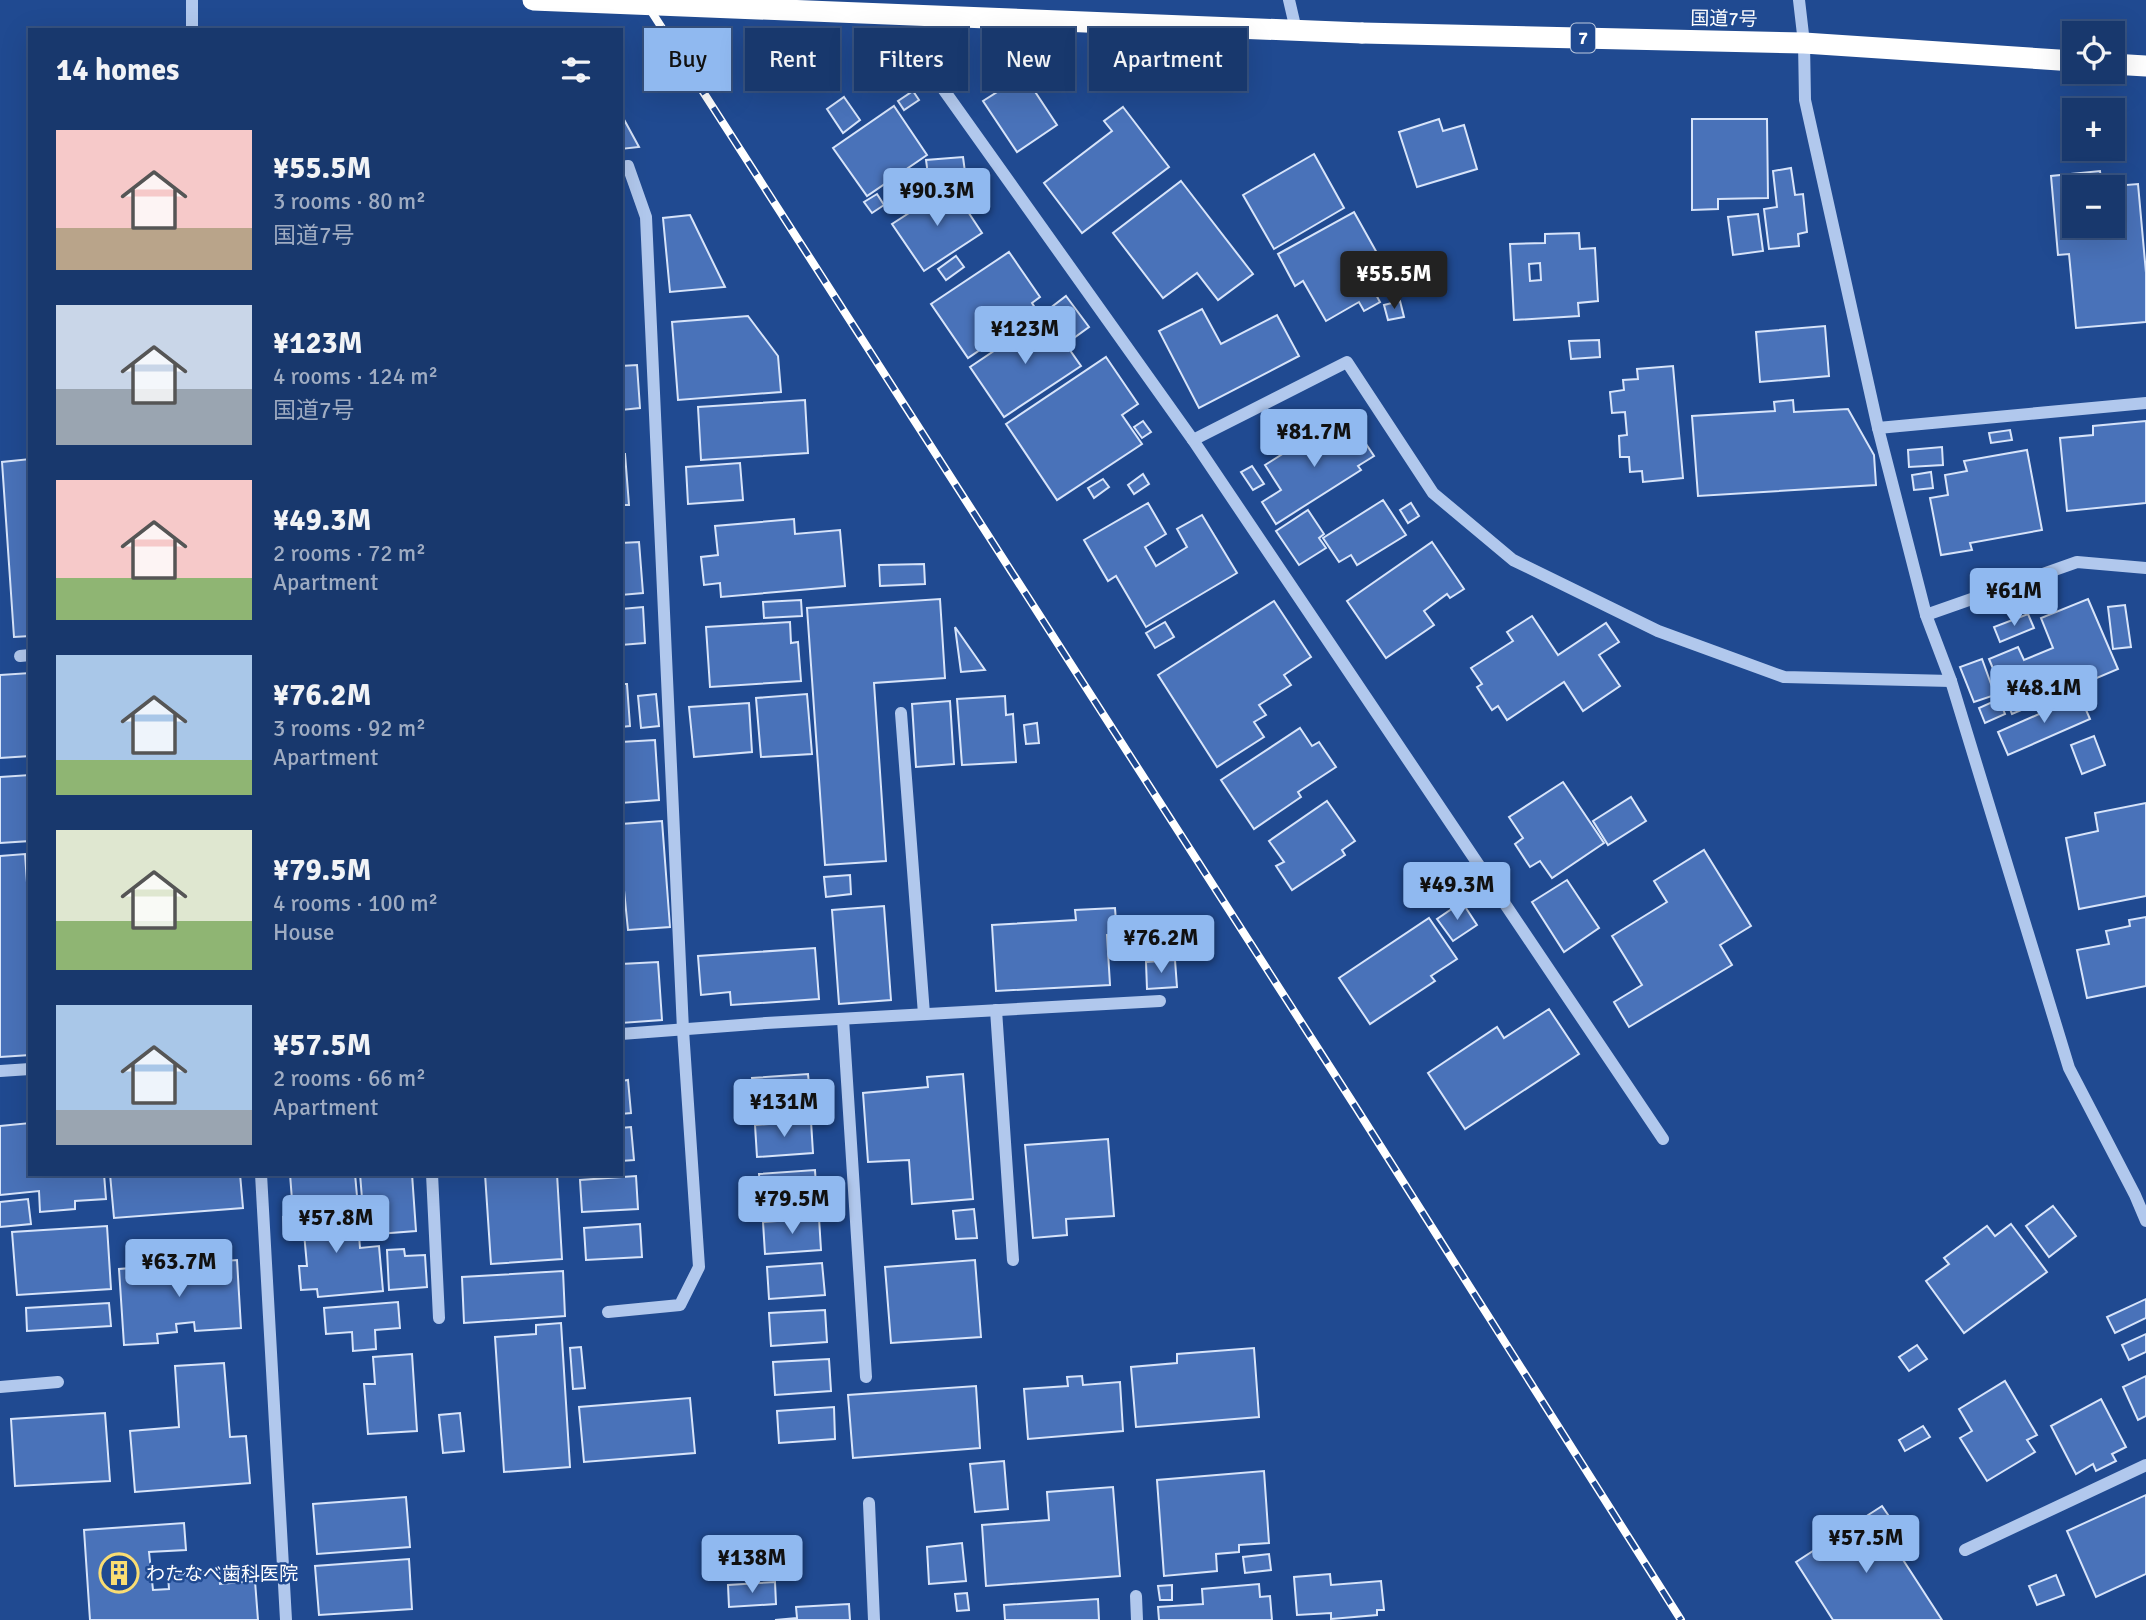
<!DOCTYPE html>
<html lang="en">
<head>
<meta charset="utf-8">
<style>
	body { margin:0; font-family:Signika,"Noto Sans JP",sans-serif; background:#213f72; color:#f1f3f6; height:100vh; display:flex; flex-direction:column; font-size:26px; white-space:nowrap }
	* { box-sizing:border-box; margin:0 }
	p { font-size:23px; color:#9facc2 }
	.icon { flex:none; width:38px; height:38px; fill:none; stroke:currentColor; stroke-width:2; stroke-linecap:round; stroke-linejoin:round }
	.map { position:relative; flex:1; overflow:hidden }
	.drawer { position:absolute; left:28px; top:28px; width:595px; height:1148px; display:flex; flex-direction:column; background:#18386d; border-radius:0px; box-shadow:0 7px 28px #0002,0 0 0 2px #365280 }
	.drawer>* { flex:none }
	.hud { position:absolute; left:644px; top:28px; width:665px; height:63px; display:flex; gap:14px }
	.tools { position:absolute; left:2062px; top:21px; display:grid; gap:14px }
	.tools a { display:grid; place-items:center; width:63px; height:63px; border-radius:0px; background:#18386d; box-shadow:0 7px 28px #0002,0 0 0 2px #365280; font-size:35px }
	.price { position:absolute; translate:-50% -60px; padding:0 16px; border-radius:7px; background:#90b9f0; color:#111; font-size:23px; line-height:46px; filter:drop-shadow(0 2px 4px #0008) }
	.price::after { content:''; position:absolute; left:50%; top:42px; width:21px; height:16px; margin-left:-10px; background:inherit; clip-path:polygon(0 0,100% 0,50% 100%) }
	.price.active { background:#222; color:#fff }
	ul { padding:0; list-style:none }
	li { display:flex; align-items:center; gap:21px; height:175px; padding:0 28px }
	li span { display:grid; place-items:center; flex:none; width:196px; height:140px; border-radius:0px; color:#555 }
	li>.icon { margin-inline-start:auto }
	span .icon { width:84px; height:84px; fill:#fffc; stroke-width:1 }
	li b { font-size:30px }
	h2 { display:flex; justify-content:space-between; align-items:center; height:84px; padding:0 28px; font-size:30px }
	.pill { padding:0 24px; border-radius:0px; background:#18386d; box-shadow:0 7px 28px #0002,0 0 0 2px #365280; font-size:24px; line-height:63px }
	.pill.active { background:#90b9f0; color:#111 }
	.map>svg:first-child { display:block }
	.building { fill:#4972b9; stroke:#d7e4fa; stroke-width:2; fill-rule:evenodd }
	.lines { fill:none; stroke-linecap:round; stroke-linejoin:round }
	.minor { stroke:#b1c8ed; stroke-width:12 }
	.highway { stroke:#fff; stroke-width:21 }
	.rail-casing { stroke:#fff; stroke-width:8 }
	.rail { stroke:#204a91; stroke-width:5; stroke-dasharray:16; stroke-linecap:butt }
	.highway-bridge { stroke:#fff; stroke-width:21 }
	.labels { text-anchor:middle; stroke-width:5; stroke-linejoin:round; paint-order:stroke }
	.shield { fill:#204a91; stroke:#bcc9de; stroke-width:2 }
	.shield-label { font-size:18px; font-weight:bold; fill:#fff }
	.street-label { font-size:19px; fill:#fff; stroke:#204a91 }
	.poi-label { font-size:19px; fill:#fff; stroke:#204a91; text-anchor:start }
</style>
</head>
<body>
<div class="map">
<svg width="2146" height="1620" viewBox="0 0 2146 1620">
	<rect width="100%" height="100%" fill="#204a91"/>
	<g class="building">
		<polygon points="1024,75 1057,125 1017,152 983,101"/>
		<polygon points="913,91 919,100 904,110 898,101"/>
		<polygon points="844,97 860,120 843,133 827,109"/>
		<polygon points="894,106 927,155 867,196 833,148"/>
		<polygon points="1123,107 1169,167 1082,233 1044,183 1112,131 1104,121"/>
		<polygon points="621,114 639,147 621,149"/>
		<polygon points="1439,119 1443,131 1464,125 1477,169 1417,187 1399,132"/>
		<polygon points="1692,119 1767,119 1768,198 1718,199 1718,209 1692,210"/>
		<polygon points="1314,154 1344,208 1274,249 1243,195"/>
		<polygon points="963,157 965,172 928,175 926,160"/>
		<polygon points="1791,168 1795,195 1803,194 1807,232 1798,234 1799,246 1769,249 1764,209 1777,207 1773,171"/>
		<path d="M2100,171L2102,187L2138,184L2146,273V322L2076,328L2069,254L2058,255L2051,176ZM2074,187H2112V226H2074Z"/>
		<polygon points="1181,181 1253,274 1218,300 1197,273 1163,298 1113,233"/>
		<polygon points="951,186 982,233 924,271 892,224"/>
		<polygon points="877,194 884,205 872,213 864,202"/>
		<polygon points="1354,212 1391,278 1373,289 1380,302 1364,311 1359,302 1326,321 1303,281 1295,286 1278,254"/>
		<polygon points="1758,214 1763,251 1733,255 1728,217"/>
		<polygon points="690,215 725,287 670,292 663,218"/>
		<path d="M1579,233L1580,249L1595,248L1598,301L1578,303L1579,316L1514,320L1510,244L1545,243V234ZM1540,263L1541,280L1530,281L1529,264Z"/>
		<polygon points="1009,252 1040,297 1032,303 1037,311 968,358 931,304"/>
		<polygon points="956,256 964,267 946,280 938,269"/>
		<polygon points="1066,296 1089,327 1071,340 1049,309"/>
		<polygon points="1400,301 1404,317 1388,320 1384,305"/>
		<polygon points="1202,309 1221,344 1277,315 1299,356 1199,408 1159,331"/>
		<polygon points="748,316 778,356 781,392 678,400 672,322"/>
		<polygon points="1046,316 1081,366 1004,417 970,367"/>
		<polygon points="1825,326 1829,376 1760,382 1756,332"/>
		<polygon points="1599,340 1600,357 1571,359 1569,341"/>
		<polygon points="1106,357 1138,404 1122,415 1142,444 1057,500 1006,424"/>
		<polygon points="637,365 640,408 621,410 621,366"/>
		<polygon points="1673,366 1683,478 1643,482 1642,471 1630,472 1629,457 1620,457 1619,436 1627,435 1625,412 1612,413 1610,392 1624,390 1623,380 1638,379 1637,369"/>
		<polygon points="805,400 808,453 701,460 698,407"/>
		<polygon points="1793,400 1794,412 1848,409 1874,455 1876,485 1698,496 1692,416 1775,411 1774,402"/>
		<polygon points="1338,419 1351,440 1360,435 1374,456 1358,466 1361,470 1276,524 1262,502 1281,490 1265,465"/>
		<polygon points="1143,421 1151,432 1142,438 1134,427"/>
		<polygon points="2146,421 2146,503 2067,511 2060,438 2093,435 2093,426"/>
		<polygon points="2010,430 2012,440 1991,443 1989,433"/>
		<polygon points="1942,447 1943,465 1909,467 1908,450"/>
		<polygon points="2027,450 2042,530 1970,543 1972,550 1941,555 1930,498 1948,495 1945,475 1967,471 1964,461"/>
		<polygon points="621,454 625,454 629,505 621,505"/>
		<polygon points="30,459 30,636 14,637 2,462"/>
		<polygon points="740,463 743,500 688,504 686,467"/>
		<polygon points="1252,466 1264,484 1253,490 1241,472"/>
		<polygon points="1931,472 1933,488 1914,490 1912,475"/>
		<polygon points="1143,474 1149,484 1134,494 1128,485"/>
		<polygon points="1103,479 1109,487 1094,498 1088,488"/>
		<polygon points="1383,500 1406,535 1357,565 1351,555 1339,562 1323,538"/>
		<polygon points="1148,503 1166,534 1145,547 1156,566 1187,547 1177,529 1202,515 1237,573 1146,627 1116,576 1108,581 1084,540"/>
		<polygon points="1411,503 1419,516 1408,523 1400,510"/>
		<polygon points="1308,510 1324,534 1319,538 1326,548 1299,565 1276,531"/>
		<polygon points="794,519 795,534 840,530 845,586 721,597 720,583 704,585 701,557 718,555 715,526"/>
		<polygon points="639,542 643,593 621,595 621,543"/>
		<polygon points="1432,542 1464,589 1450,598 1447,594 1424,611 1434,625 1386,658 1347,601"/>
		<polygon points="924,564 925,584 880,586 879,565"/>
		<polygon points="940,599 945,678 874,683 886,861 825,865 807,608"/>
		<polygon points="2088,599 2118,669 2012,714 1989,659 2018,647 2024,660 2053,648 2041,618"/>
		<polygon points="801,600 802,616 764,618 763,602"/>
		<polygon points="1274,601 1311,657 1284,675 1291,685 1259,705 1266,715 1254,722 1264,737 1217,767 1158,675"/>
		<polygon points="2125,605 2131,647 2113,649 2108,607"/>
		<polygon points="643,607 645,643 621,645 621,609"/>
		<polygon points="2028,614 2034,628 2000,642 1994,627"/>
		<polygon points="1532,616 1558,655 1606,623 1619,642 1599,655 1620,686 1583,711 1564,682 1507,720 1498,706 1492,710 1477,687 1482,684 1471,668 1513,641 1507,632"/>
		<polygon points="790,622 791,643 798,642 801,681 710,687 706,627"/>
		<polygon points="1165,622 1174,637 1155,648 1146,633"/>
		<polygon points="955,627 985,670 961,672"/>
		<polygon points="1982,659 1995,695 1974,702 1960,667"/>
		<polygon points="30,673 30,756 0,758 0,675"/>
		<polygon points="621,684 627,684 630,726 621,727"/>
		<polygon points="656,694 659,726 641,728 638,696"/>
		<polygon points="807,694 812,754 761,757 756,698"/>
		<polygon points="1005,696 1006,715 1013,714 1016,762 962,765 957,699"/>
		<polygon points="2080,696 2090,719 2008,755 1998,732"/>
		<polygon points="1999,699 2005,714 1985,723 1979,708"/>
		<polygon points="950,701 954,764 916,767 912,704"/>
		<polygon points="749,703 752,752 694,757 689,707"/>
		<polygon points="1037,723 1039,743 1026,744 1024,725"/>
		<polygon points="1300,728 1312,746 1319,742 1336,767 1298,792 1301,797 1254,829 1221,780"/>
		<polygon points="2094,736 2105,765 2082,774 2071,745"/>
		<polygon points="655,740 659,800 621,803 621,742"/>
		<polygon points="30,775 30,841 0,843 0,777"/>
		<polygon points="1563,782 1604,843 1552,878 1540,861 1530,867 1515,844 1523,838 1509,817"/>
		<polygon points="1631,797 1646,821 1608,845 1593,821"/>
		<polygon points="1327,801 1355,841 1342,850 1345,855 1292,890 1276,866 1284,862 1269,841"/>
		<polygon points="2146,803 2146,896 2079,909 2066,838 2098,831 2095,813"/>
		<polygon points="662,821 670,927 628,930 624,890 621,891 621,824"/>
		<polygon points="1704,850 1751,926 1720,945 1732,965 1629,1027 1614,1002 1642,985 1612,936 1667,902 1654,881"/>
		<polygon points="25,854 30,925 30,1055 0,1057 0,856"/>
		<polygon points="850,875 851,894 826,897 824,877"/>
		<polygon points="1567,880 1599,928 1564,952 1532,902"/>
		<polygon points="1462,902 1477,925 1453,941 1437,919"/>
		<polygon points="884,906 891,1000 839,1004 832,910"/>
		<polygon points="1115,908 1117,935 1107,935 1110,985 996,991 992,925 1076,920 1075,910"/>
		<polygon points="2146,917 2146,986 2087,998 2077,950 2109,944 2106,931 2130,926 2129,920"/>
		<polygon points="1429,918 1457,959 1431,976 1435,981 1370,1024 1339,978"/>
		<polygon points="815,948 819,999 731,1005 730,992 701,995 698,956"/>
		<polygon points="1175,960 1177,987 1147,989 1146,962"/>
		<polygon points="658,962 662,1020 621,1023 621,964"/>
		<polygon points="1549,1009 1579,1054 1465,1129 1428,1073 1497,1027 1504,1038"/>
		<polygon points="808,1074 811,1106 754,1110 752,1078"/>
		<polygon points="963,1074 973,1199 912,1204 909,1160 868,1162 863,1093 928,1087 927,1077"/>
		<polygon points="628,1080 631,1113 621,1114 621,1081"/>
		<polygon points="811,1121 813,1153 757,1157 755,1125"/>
		<polygon points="30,1123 30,1174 104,1174 106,1199 75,1201 75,1209 40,1212 39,1191 0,1195 0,1126"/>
		<polygon points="631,1127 634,1160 621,1161 621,1128"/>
		<polygon points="1108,1139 1114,1216 1066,1219 1067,1235 1033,1238 1025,1145"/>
		<polygon points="815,1170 817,1202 761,1206 759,1174"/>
		<polygon points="110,1174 240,1174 243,1208 114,1218"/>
		<polygon points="290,1174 355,1174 358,1207 293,1213"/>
		<polygon points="360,1174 412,1174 416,1231 365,1235"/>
		<polygon points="485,1174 557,1174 562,1259 491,1264"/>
		<polygon points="636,1176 638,1209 582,1212 580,1180"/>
		<polygon points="28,1199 31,1224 0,1227 0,1202"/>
		<polygon points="2053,1206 2076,1236 2049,1257 2026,1226"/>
		<polygon points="974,1209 977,1238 956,1239 953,1211"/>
		<polygon points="357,1210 360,1248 379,1246 383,1291 318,1297 317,1289 301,1290 299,1266 307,1266 304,1233 284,1235 283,1217"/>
		<polygon points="819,1218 821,1250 765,1254 763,1222"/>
		<polygon points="640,1224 642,1257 586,1260 584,1228"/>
		<polygon points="2011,1224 2047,1272 1964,1333 1926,1281 1949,1264 1944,1258 1987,1226 1995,1236"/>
		<polygon points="107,1226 111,1289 17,1295 12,1232"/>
		<polygon points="404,1249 405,1256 425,1255 427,1287 389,1290 387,1250"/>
		<polygon points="237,1260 241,1328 195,1331 194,1322 176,1324 177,1332 157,1334 158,1343 124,1345 119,1269"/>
		<polygon points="975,1260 981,1337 891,1343 885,1267"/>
		<polygon points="822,1263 825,1295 769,1299 767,1267"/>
		<polygon points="563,1271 565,1316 464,1323 462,1277"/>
		<polygon points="2146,1299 2146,1318 2115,1333 2107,1317"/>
		<polygon points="398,1302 400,1328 375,1330 376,1349 353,1351 352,1332 326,1334 324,1308"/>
		<polygon points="109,1303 111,1326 27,1331 26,1308"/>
		<polygon points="825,1310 827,1342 771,1346 769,1313"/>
		<polygon points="561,1323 570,1467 504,1472 495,1337 536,1334 536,1325"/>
		<polygon points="2146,1334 2146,1352 2129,1360 2122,1345"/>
		<polygon points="1917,1345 1927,1359 1909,1371 1899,1357"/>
		<polygon points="581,1347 585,1388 573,1389 570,1348"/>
		<polygon points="1254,1348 1259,1417 1136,1427 1131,1367 1177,1363 1177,1354"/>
		<polygon points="412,1354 417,1431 368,1434 364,1384 375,1384 373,1357"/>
		<polygon points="829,1359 831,1391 775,1395 773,1362"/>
		<polygon points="224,1363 230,1437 246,1436 250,1483 135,1492 130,1431 179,1427 175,1366"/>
		<polygon points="1082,1376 1083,1385 1120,1382 1123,1431 1028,1439 1024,1389 1068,1386 1067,1377"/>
		<polygon points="2146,1376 2146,1416 2138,1420 2123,1387"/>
		<polygon points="2005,1381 2037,1435 2027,1440 2035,1452 1987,1481 1960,1438 1972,1431 1959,1409"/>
		<polygon points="976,1386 980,1448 853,1458 848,1395"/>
		<polygon points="690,1398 695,1453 584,1462 579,1407"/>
		<polygon points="2101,1399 2126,1447 2112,1454 2116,1461 2096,1471 2093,1464 2076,1474 2051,1426"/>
		<polygon points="834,1407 835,1439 779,1443 777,1411"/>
		<polygon points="105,1413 110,1481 15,1486 11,1419"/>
		<polygon points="460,1413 464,1451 443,1453 439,1415"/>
		<polygon points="1923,1426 1930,1437 1905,1451 1899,1440"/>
		<polygon points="1004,1461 1008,1509 975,1512 970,1464"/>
		<polygon points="1264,1471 1269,1543 1239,1545 1239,1552 1216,1554 1217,1571 1164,1576 1157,1480"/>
		<polygon points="1113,1487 1120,1576 986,1586 982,1525 1049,1520 1047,1492"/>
		<polygon points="2146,1495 2146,1574 2096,1597 2067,1531"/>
		<polygon points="406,1497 410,1547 317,1554 313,1504"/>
		<polygon points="1882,1506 1897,1528 1887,1535 1942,1620 1833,1620 1796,1562"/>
		<polygon points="184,1523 186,1550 149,1552 153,1590 169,1589 168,1575 219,1571 220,1584 255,1581 258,1620 90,1620 84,1530"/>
		<polygon points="962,1543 966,1581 929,1584 927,1547"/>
		<polygon points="1269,1554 1271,1570 1245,1573 1243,1557"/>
		<polygon points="409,1559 412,1609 319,1615 315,1566"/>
		<polygon points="1330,1574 1331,1585 1381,1581 1384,1610 1377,1610 1377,1615 1331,1619 1331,1613 1297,1615 1294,1577"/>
		<polygon points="2056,1575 2064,1595 2037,1605 2029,1586"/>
		<polygon points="775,1582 776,1604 729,1607 728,1585"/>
		<polygon points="1259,1584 1260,1597 1270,1596 1272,1620 1159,1620 1158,1607 1203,1604 1202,1589"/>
		<polygon points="1172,1585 1172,1600 1160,1600 1158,1586"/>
		<polygon points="967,1593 969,1610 957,1611 955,1594"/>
		<polygon points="1098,1599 1099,1620 1005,1620 1004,1605"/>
		<polygon points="849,1604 850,1620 775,1620 797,1618 796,1607"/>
	</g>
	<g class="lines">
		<g class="minor">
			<polyline points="1289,0 1296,30"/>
			<polyline points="1799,0 1804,43 1805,100 1878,428 1926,615 1951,681 2069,1068 2135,1195 2146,1221"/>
			<polyline points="192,30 192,0"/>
			<polyline points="941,86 1193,440 1663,1139"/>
			<polyline points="1878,428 2146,403"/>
			<polyline points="1193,440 1347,362 1433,493 1513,560 1658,631 1784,677 1951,681"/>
			<polyline points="1926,615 2077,562 2146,568"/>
			<polyline points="20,656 30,655"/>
			<polyline points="901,713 924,1014"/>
			<polyline points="996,1010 1013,1260"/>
			<polyline points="843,1019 866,1377"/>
			<polyline points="621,1034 766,1023 1160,1001"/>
			<polyline points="0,1071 30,1069"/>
			<polyline points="261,1174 286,1620"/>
			<polyline points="432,1174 439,1318"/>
			<polyline points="608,1312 680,1305 699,1267 683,1030 646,217 628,166 621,167"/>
			<polyline points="0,1387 58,1382"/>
			<polyline points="869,1503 874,1620"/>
			<polyline points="1965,1550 2146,1465"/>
			<polyline points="1136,1596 1137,1620"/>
		</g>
		<g class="highway">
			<polyline points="1362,33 1804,43 2074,61"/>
			<polyline points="2112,64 2146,66"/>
		</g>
		<g class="rail-casing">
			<polyline id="rail" points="644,0 1355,1106 1681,1620"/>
		</g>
		<use href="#rail" class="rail"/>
		<polyline class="highway-bridge" points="533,0 1362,33"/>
	</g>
	<defs>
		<g id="building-ring" transform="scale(2.0125)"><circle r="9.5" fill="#204a91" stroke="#fadd72" stroke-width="1.5"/><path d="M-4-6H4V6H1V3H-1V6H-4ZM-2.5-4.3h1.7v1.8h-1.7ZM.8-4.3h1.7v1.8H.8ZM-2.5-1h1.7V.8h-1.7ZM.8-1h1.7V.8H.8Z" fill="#fadd72"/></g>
	</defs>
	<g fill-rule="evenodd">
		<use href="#building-ring" x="119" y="1573"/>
	</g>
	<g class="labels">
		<rect class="shield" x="1571" y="23.5" width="24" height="29" rx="5"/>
		<g class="shield-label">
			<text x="1583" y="44">7</text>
		</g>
		<g class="street-label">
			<text transform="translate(1724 18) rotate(1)" y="7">国道7号</text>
		</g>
		<g class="poi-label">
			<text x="146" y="1580">わたなべ歯科医院</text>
		</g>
	</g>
</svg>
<div class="tools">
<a><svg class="icon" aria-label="locate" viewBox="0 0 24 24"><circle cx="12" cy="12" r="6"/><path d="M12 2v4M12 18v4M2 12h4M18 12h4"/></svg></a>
<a>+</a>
<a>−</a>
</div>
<b class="price" style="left:937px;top:228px">¥90.3M</b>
<b class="price active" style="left:1394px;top:311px">¥55.5M</b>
<b class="price" style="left:1025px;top:366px">¥123M</b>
<b class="price" style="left:1314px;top:469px">¥81.7M</b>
<b class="price" style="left:2014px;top:628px">¥61M</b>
<b class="price" style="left:2044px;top:725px">¥48.1M</b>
<b class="price" style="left:1457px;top:922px">¥49.3M</b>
<b class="price" style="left:1161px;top:975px">¥76.2M</b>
<b class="price" style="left:784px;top:1139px">¥131M</b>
<b class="price" style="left:792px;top:1236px">¥79.5M</b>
<b class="price" style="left:336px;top:1255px">¥57.8M</b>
<b class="price" style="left:179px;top:1299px">¥63.7M</b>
<b class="price" style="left:1866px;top:1575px">¥57.5M</b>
<b class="price" style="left:752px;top:1595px">¥138M</b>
<div class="hud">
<a class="pill active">Buy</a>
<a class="pill">Rent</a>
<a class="pill">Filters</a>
<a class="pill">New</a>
<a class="pill">Apartment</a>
</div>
<section class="drawer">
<h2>14 homes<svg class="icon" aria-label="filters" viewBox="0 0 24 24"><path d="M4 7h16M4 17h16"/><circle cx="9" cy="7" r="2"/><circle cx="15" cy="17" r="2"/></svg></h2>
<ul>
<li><span style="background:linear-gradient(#f6c9c9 70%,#b9a48a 0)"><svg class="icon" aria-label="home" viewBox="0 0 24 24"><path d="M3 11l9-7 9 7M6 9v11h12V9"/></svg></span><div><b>¥55.5M</b><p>3 rooms · 80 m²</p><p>国道7号</p></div></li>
<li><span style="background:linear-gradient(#c9d6e8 60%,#9aa5b1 0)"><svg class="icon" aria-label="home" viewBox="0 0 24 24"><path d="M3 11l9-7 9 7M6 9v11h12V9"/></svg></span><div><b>¥123M</b><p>4 rooms · 124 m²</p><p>国道7号</p></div></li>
<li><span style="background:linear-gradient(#f6c9c9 70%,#8fb573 0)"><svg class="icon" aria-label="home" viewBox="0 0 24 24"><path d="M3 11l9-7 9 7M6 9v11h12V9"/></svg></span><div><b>¥49.3M</b><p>2 rooms · 72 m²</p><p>Apartment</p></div></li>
<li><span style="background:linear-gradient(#a9c7e8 75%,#8fb573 0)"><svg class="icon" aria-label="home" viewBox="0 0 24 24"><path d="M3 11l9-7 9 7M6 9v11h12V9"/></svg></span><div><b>¥76.2M</b><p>3 rooms · 92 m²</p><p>Apartment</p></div></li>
<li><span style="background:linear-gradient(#dfe7d0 65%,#8fb573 0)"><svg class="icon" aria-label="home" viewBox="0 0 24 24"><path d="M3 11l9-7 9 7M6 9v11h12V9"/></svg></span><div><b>¥79.5M</b><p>4 rooms · 100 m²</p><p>House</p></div></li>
<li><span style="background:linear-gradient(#a9c7e8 75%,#9aa5b1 0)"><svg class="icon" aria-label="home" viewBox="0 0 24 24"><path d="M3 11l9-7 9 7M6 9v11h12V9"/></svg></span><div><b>¥57.5M</b><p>2 rooms · 66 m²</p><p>Apartment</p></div></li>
</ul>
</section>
</div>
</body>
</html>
